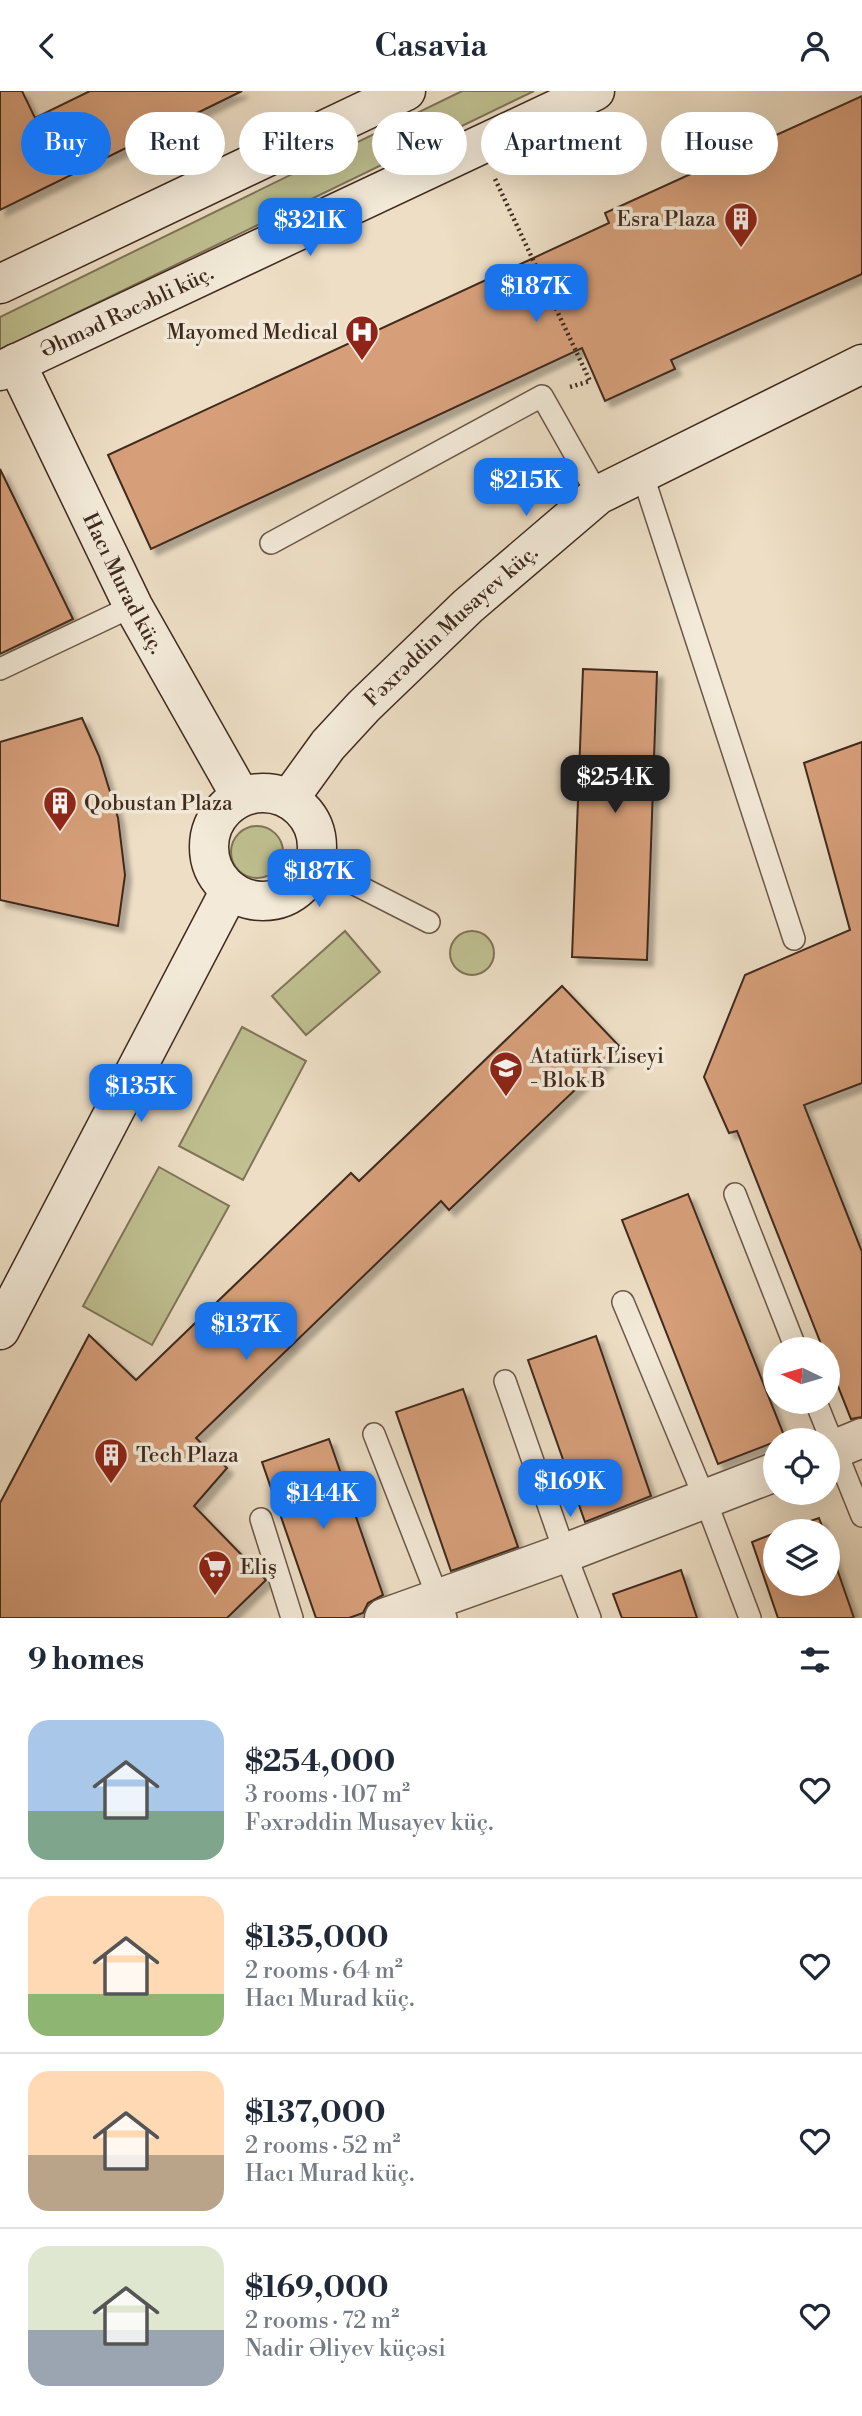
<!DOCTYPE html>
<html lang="en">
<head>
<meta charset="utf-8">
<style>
	body { margin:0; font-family:"Libre Bodoni",serif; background:#f6f6f7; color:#1f2937; height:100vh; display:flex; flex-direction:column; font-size:26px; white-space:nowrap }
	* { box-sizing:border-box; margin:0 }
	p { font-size:23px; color:#747a83 }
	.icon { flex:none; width:38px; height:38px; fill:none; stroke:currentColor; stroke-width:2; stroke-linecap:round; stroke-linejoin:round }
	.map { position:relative; height:1527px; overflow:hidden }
	.sheet { display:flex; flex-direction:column; background:#fff; flex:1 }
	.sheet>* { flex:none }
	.banner { position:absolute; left:21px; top:21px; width:821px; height:63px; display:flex; gap:14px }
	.needle { width:46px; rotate:275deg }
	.controls { position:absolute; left:763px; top:1246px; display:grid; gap:14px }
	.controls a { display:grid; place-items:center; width:77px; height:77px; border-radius:50%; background:#fff; box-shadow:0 7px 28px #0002; font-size:35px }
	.price { position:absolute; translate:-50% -60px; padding:0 16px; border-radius:14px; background:#1a73e8; color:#fff; font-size:23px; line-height:46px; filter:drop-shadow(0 2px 4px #0008) }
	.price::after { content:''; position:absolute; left:50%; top:42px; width:21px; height:16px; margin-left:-10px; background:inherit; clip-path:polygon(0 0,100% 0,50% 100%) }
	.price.on { background:#222; color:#fff }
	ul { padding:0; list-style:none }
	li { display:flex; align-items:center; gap:21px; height:175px; padding:0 28px }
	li+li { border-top:2px solid #e0e1e3 }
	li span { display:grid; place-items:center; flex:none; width:196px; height:140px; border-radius:21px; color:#555 }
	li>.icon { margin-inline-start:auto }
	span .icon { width:84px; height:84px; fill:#fffc; stroke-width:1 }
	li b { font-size:30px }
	h2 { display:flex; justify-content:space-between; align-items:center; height:84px; padding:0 28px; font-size:30px }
	.chip { padding:0 24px; border-radius:32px; background:#fff; box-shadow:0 7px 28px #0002; font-size:24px; line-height:63px }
	.chip.on { background:#1a73e8; color:#fff }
	header { display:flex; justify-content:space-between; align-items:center; height:91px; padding:0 28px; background:#fff; font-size:32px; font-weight:600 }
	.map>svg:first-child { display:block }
	.green { fill:#bfbf90; stroke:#7f7458; stroke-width:2 }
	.building { fill:#d69f7a; stroke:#3f2a1f; stroke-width:2; filter:url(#shadow) }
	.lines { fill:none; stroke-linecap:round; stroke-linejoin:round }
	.lane-casing { stroke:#6a5748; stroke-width:24 }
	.street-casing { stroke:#6a5748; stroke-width:41 }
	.secondary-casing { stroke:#3f2a1f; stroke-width:41 }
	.path { stroke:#3f2a1f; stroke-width:4.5; stroke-dasharray:2 3.5; stroke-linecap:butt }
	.lane { stroke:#f3ead9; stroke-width:21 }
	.street { stroke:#f3ead9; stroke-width:38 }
	.secondary { stroke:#f3ead9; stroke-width:38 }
	.labels { text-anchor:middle; stroke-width:7; stroke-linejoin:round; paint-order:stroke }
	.poi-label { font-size:21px; fill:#3f2a1f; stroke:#f3ead9; text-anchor:start }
	.street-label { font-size:21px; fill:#3f2a1f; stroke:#f3ead9 }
</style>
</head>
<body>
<header><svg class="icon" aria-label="back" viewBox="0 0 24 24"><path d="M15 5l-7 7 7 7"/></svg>Casavia<svg class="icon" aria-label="person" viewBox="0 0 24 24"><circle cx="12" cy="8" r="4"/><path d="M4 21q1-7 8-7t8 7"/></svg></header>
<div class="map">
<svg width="862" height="1527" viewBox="0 0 862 1527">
	<defs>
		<filter id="shadow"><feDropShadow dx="6" dy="6" stdDeviation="2" flood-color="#0004"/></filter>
	</defs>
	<rect width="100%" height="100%" fill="#eddec5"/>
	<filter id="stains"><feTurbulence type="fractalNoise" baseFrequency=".00286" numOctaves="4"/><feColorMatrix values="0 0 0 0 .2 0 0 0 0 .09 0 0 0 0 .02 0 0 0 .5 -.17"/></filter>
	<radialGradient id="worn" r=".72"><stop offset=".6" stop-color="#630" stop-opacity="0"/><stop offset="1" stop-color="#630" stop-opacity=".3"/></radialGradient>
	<g class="green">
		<polygon points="462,0 534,0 0,259 0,226"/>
		<circle cx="257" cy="761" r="26"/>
		<circle cx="472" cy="862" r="22"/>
		<polygon points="345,840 380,881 306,944 272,905"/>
		<polygon points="242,936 306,970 243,1089 179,1055"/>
		<polygon points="159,1076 229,1115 152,1254 83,1215"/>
	</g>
	<g class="building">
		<polygon points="0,0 22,0 35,27 90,0 242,0 0,119"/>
		<polygon points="862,5 862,183 671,269 675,278 605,310 582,257 151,458 108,364 609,132 605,122"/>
		<polygon points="0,378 73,528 0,563"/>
		<polygon points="583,578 657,581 647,869 572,866"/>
		<polygon points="82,627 99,665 118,727 125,784 118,835 0,809 0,651"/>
		<polygon points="862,651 862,992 804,1014 862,1161 862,1326 851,1328 828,1270 828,1258 823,1258 737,1040 729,1042 704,986 745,884 850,839 804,672"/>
		<polygon points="562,895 620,956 449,1119 441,1110 196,1347 227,1377 194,1415 266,1489 227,1527 0,1527 0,1412 89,1244 136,1289 351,1082 359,1090"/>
		<polygon points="688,1103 785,1347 718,1373 622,1129"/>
		<polygon points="596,1245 651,1405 585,1431 528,1269"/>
		<polygon points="463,1298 518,1456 451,1480 396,1321"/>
		<polygon points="329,1348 383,1504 368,1512 363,1522 349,1527 316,1527 262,1371"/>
		<polygon points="819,1427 824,1440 781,1440"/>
		<polygon points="775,1442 775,1493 828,1493 828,1452 854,1527 778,1527 752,1451"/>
		<polygon points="681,1479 697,1527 622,1527 613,1503"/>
	</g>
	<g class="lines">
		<g class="lane-casing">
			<g id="lane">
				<polyline points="642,382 794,848"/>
				<polyline points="271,452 542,305 598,404"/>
				<polyline points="0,578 133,515"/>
				<polyline points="315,773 429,831"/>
				<polyline points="735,1103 796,1258"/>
				<polyline points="623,1211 705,1408 750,1527"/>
				<polyline points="505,1290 565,1462 590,1527"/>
				<polyline points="816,1311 862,1425"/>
				<polyline points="374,1343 446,1527"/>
				<polyline points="261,1428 292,1527"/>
			</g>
		</g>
		<g class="street-casing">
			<g id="street">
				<polyline points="828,1361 862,1347"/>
				<polyline points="384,1527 565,1462 775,1381"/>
			</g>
		</g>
		<g class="secondary-casing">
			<g id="secondary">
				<polyline points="0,193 406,0"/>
				<path id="s1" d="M16,272L133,515L241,706"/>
				<path id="s2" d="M0,280L595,0"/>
				<circle cx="263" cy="756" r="54"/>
				<path id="s3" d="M289,708L328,654L364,615L468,515L598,404L862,273"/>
				<polyline points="0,1239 230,799"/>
			</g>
		</g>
		<polyline class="path" points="495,88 590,290 570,296"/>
		<use href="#lane" class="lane"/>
		<use href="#street" class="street"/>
		<use href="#secondary" class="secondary"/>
	</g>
	<defs>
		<g id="building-pin" transform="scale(1.75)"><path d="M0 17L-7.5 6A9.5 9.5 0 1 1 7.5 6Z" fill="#8f2418" stroke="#f3ead9"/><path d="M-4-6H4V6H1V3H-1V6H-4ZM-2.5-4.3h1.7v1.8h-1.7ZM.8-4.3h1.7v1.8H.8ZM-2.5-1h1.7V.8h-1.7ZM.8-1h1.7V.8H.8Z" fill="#fff"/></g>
		<g id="hospital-pin" transform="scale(1.75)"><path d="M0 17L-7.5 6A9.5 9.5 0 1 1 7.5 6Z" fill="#8f2418" stroke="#f3ead9"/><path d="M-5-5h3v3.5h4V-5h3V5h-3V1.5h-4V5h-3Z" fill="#fff"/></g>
		<g id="school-pin" transform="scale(1.75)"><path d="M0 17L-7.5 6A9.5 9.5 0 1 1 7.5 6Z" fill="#8f2418" stroke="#f3ead9"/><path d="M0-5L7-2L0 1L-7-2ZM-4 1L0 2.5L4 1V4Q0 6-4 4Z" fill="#fff"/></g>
		<g id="supermarket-pin" transform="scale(1.75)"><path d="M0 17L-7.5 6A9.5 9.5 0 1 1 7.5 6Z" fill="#8f2418" stroke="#f3ead9"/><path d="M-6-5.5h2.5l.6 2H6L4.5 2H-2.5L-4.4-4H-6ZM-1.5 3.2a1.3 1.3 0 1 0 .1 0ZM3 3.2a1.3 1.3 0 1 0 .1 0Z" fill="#fff"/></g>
	</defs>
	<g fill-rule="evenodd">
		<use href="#building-pin" x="741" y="128"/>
		<use href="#hospital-pin" x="362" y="241"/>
		<use href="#building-pin" x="60" y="712"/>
		<use href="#school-pin" x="506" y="977"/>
		<use href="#building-pin" x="111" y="1364"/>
		<use href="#supermarket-pin" x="215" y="1476"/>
	</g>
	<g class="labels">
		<g class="poi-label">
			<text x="716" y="135" text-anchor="end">Esra Plaza</text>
			<text x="338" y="248" text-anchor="end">Mayomed Medical</text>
			<text x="84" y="719">Qobustan Plaza</text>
			<text x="530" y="972">Atatürk Liseyi<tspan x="530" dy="24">- Blok B</tspan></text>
			<text x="136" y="1371">Tech Plaza</text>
			<text x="240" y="1483">Eliş</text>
		</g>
		<g class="street-label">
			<text dy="7" stroke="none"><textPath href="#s2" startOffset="140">Əhməd Rəcəbli küç.</textPath></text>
			<text dy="7" stroke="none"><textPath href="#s1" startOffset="245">Hacı Murad küç.</textPath></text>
			<text dy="7" stroke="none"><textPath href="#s3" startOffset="238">Fəxrəddin Musayev küç.</textPath></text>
		</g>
	</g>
	<rect width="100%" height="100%" filter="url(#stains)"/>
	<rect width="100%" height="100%" fill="url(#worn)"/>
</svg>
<div class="controls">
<a><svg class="needle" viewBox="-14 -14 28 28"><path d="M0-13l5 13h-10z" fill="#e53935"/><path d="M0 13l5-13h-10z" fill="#747a83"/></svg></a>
<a><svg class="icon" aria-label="locate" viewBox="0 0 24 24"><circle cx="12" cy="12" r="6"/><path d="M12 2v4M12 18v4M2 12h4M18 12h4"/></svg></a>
<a><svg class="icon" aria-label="layers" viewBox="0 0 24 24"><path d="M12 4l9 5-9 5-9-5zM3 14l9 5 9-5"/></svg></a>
</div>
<b class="price" style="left:310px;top:167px">$321K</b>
<b class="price" style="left:536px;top:233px">$187K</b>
<b class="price" style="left:526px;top:427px">$215K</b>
<b class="price on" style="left:615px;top:724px">$254K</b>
<b class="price" style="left:319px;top:818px">$187K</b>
<b class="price" style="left:141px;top:1033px">$135K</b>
<b class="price" style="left:246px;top:1271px">$137K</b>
<b class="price" style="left:570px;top:1428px">$169K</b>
<b class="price" style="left:323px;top:1440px">$144K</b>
<div class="banner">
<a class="chip on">Buy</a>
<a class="chip">Rent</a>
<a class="chip">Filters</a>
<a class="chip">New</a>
<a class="chip">Apartment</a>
<a class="chip">House</a>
</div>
</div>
<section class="sheet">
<h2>9 homes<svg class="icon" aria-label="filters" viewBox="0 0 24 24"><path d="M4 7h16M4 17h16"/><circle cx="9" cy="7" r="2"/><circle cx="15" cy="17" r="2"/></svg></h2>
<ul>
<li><span style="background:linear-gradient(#a9c7e8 65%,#7fa58c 0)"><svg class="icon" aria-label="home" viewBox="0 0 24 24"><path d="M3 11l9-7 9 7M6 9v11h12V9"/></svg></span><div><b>$254,000</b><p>3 rooms · 107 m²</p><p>Fəxrəddin Musayev küç.</p></div><svg class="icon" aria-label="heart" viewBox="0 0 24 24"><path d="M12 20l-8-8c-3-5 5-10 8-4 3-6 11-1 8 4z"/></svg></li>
<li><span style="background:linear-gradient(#ffd9b3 70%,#8fb573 0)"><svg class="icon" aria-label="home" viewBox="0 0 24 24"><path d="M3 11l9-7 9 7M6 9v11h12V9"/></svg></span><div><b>$135,000</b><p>2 rooms · 64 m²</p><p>Hacı Murad küç.</p></div><svg class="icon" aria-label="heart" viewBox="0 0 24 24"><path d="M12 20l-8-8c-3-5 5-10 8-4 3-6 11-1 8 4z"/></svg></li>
<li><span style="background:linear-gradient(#ffd9b3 60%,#b9a48a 0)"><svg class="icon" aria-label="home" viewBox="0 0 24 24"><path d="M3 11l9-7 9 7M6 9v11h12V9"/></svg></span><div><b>$137,000</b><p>2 rooms · 52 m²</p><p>Hacı Murad küç.</p></div><svg class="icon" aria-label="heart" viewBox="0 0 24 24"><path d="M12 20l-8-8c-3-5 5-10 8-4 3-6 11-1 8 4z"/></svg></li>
<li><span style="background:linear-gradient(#dfe7d0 60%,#9aa5b1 0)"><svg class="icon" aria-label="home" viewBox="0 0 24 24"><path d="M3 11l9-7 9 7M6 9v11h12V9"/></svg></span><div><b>$169,000</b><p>2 rooms · 72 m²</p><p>Nadir Əliyev küçəsi</p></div><svg class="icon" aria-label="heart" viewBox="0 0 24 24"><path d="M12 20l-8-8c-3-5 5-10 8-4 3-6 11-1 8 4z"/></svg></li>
</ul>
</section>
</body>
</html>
